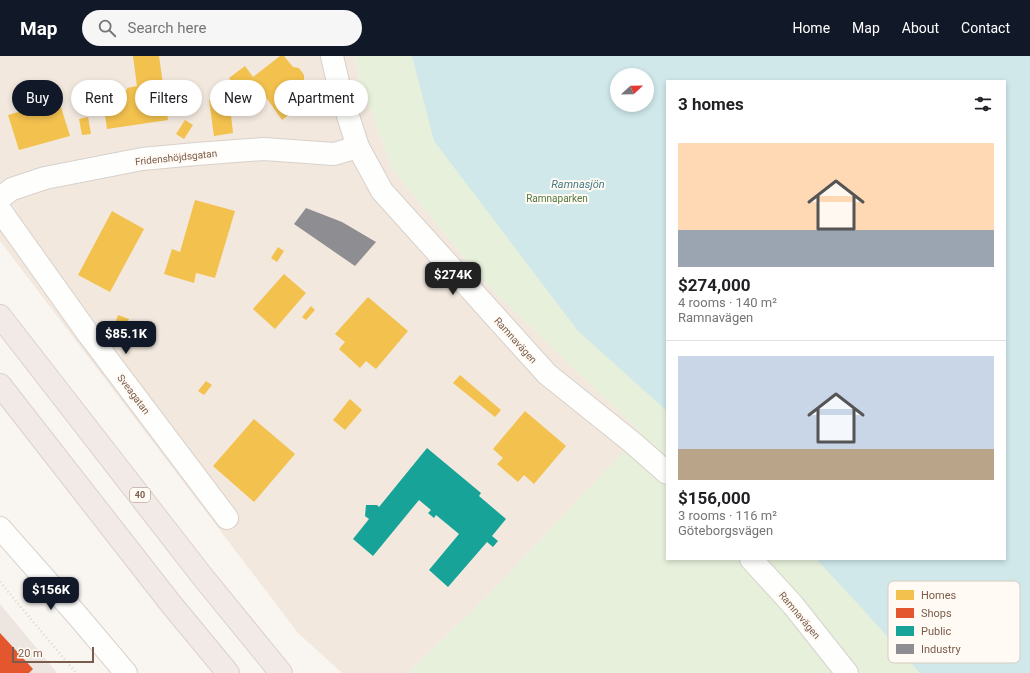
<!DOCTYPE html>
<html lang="en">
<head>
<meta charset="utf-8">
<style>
	body { margin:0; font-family:Roboto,sans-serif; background:#f6f6f6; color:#202124; height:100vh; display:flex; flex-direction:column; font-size:15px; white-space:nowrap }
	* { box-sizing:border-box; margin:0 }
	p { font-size:13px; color:#757577 }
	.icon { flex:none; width:22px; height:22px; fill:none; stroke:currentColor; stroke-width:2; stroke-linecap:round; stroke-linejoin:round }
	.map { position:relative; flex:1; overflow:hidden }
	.panel { position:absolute; left:666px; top:24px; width:340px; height:480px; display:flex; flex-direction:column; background:#fff; border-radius:0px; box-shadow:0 2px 6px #0003 }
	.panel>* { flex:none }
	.hud { position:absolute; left:12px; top:24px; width:380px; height:36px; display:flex; gap:8px }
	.needle { width:26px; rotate:68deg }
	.buttons { position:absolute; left:610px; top:12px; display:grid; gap:8px }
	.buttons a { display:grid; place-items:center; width:44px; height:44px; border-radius:50%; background:#fff; box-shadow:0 2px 6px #0003; font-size:20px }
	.scale { position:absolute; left:12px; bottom:10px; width:82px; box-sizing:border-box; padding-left:4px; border:2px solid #7a5c4d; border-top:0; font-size:11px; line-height:14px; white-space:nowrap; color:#7a5c4d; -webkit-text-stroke:3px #fffaf3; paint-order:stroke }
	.price { position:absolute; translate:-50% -34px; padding:0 9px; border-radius:8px; background:#111827; color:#fff; font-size:13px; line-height:26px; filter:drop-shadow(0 1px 2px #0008) }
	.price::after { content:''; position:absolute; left:50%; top:24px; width:12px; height:9px; margin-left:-6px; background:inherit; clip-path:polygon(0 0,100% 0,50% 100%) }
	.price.active { background:#222; color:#fff }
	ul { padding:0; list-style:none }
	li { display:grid; align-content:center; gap:8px; height:212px; padding:0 12px }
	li+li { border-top:1px solid #e0e0e0 }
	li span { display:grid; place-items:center; height:124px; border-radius:0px; color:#555 }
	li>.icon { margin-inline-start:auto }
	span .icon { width:72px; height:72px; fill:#fffc; stroke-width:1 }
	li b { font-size:17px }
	h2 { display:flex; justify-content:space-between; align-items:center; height:48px; padding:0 12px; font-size:17px }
	.pill { padding:0 14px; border-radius:18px; background:#fff; box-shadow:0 2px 6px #0003; font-size:14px; line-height:36px }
	.pill.active { background:#111827; color:#fff }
	header { display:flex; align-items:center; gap:24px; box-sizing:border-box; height:56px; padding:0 20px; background:#111827; color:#fff }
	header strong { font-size:19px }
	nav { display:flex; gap:22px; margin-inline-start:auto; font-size:14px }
	.search { width:280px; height:36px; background:#f6f6f6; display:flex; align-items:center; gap:10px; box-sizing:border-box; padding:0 14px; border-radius:22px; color:#757577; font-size:15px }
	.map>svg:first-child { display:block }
	.residential { fill:#f2e8de }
	.industrial { fill:#ede5e0 }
	.green { fill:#e7f0db; fill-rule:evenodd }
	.water { fill:#d0e8ea; fill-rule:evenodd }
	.homes { fill:#f2c14e }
	.shops { fill:#e4572e }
	.public { fill:#17a398 }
	.industry { fill:#8d8d92 }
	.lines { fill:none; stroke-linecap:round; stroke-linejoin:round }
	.street-casing { stroke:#d7d1cb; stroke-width:24 }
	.secondary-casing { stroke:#d9d2cb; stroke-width:24 }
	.highway-casing { stroke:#dad1cc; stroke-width:24 }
	.path { stroke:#dcd5d0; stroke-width:2.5; stroke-dasharray:1 3; stroke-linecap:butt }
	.street { stroke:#fefefd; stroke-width:22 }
	.secondary { stroke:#fefefd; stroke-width:22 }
	.highway { stroke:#f2eae7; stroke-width:22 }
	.labels { text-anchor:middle; stroke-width:4; stroke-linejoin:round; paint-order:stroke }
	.shield { fill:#fffaf3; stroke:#a28b7f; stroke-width:1 }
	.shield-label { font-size:9px; font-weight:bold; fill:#7a5c4d }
	.street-label { font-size:10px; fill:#7a5c4d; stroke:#fffaf3 }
	.park-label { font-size:10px; fill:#537a41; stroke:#fffaf3 }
	.water-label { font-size:11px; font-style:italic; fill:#437c86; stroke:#fffaf3 }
	.key { fill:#fffaf3; stroke:#d7cbc1; stroke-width:1 }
	.key-label { font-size:11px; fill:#7a5c4d }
</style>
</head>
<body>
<header>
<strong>Map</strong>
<div class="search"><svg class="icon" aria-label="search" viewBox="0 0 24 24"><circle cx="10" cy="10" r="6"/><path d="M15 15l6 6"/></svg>Search here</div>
<nav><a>Home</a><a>Map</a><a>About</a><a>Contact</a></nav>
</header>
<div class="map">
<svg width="1030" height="617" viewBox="0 0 1030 617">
	<rect width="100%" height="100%" fill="#f9f5f0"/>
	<polygon class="residential" points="0,0 354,0 360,26 393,114 482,224 642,377 491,536 408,617 342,617 298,577 0,185"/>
	<polygon class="industrial" points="0,548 57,617 0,617"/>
	<path class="green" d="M354,0H1030V617H408L491,536L641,377L482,224L393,114L360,26ZM617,19H647V49H617ZM667,25H1005V503H667Z"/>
	<path class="water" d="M412,0H1030V617H920L859,549L816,503H1005V25H667V355L578,275L434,85ZM617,19H647V49H617Z"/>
	<g class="homes">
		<polygon points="133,0 159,0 168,64 107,73 104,52 112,51 110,37 127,34 127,32 137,30"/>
		<polygon points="280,0 284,0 293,11 299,12 304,19 304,25 314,39 282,64 265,40 251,51 229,22 245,10 253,21"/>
		<polygon points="229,42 233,77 214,80 209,44"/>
		<polygon points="59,45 70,80 19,94 8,59 25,54 32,48 42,50"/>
		<polygon points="88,61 91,78 82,79 79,63"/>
		<polygon points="185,64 193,69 184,83 176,78"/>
		<polygon points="195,144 235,155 215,222 196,217 194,227 164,218 172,193 180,196"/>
		<polygon points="112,155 144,173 110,236 78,219"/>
		<polygon points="278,191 284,195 277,206 271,202"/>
		<polygon points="284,218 306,237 275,273 253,253"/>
		<polygon points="368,241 408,275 376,313 366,305 360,312 339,293 345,286 335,278"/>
		<polygon points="311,250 315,254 306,264 302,261"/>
		<polygon points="118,259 129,263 124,274 114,270"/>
		<polygon points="460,319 501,354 495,361 453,327"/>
		<polygon points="206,325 212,329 204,339 198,335"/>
		<polygon points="350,343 362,354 345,374 333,364"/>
		<polygon points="525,355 566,390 534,428 524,419 518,426 497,408 503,402 493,393"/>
		<polygon points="254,363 295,398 254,446 213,410"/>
	</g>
	<polygon class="shops" points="0,577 33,613 29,617 0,617"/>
	<polygon class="public" points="427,392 481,437 479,440 506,463 492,480 498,485 493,491 487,486 448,531 429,514 459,478 436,459 434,462 428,457 431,454 419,444 373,500 353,483 369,463 365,460 366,449 377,449 379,451"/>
	<polygon class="industry" points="306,152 342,166 376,186 355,210 294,168"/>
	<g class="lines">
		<g class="street-casing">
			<g id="street">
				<polyline points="332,0 340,35 358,91 382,135 547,318 633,387 667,417"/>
				<polyline points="0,142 12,133 45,122 142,103 196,98 264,93 334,98 358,91"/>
				<polyline points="0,154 89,279 227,462"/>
				<polyline points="751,503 793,549 847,617"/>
			</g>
		</g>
		<g class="secondary-casing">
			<polyline id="secondary" points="0,472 77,559 126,617"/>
		</g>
		<g class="highway-casing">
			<g id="highway">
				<polyline points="0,260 202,520 281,617"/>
				<polyline points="0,329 171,548 228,617"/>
			</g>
		</g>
		<polyline class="path" points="0,526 76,617"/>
		<use href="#street" class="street"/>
		<use href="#secondary" class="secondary"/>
		<use href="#highway" class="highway"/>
	</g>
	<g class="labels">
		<rect class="shield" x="130" y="432" width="20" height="14" rx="3"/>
		<g class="shield-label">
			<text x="140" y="442">40</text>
		</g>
		<g class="street-label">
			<text transform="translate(176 101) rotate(-6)" y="4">Fridenshöjdsgatan</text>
			<text transform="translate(516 284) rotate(48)" y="4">Ramnavägen</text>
			<text transform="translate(134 338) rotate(53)" y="4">Sveagatan</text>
			<text transform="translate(800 559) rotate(50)" y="4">Ramnavägen</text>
		</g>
		<g class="park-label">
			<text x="557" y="146">Ramnaparken</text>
		</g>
		<g class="water-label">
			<text x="578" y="132">Ramnasjön</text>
		</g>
	</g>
	<rect x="888" y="525" width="132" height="82" rx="6" class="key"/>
	<rect x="896" y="534" width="18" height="10" fill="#f2c14e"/>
	<rect x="896" y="552" width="18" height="10" fill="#e4572e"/>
	<rect x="896" y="570" width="18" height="10" fill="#17a398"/>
	<rect x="896" y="588" width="18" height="10" fill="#8d8d92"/>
	<g class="key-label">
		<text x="921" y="543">Homes</text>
		<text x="921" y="561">Shops</text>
		<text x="921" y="579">Public</text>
		<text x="921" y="597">Industry</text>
	</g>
</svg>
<div class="buttons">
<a><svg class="needle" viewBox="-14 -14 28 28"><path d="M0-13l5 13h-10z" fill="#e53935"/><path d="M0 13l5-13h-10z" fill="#757577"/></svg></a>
</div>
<div class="scale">20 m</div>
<b class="price active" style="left:453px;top:240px">$274K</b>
<b class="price" style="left:126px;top:299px">$85.1K</b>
<b class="price" style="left:51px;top:555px">$156K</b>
<div class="hud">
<a class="pill active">Buy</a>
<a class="pill">Rent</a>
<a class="pill">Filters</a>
<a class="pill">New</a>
<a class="pill">Apartment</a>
</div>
<section class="panel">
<h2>3 homes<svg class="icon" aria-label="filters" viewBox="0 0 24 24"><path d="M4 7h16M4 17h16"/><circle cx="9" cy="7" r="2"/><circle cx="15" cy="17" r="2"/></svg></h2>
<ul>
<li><span style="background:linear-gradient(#ffd9b3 70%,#9aa5b1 0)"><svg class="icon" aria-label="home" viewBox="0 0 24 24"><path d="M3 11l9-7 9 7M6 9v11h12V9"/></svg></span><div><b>$274,000</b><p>4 rooms · 140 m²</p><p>Ramnavägen</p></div></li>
<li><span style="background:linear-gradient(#c9d6e8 75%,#b9a48a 0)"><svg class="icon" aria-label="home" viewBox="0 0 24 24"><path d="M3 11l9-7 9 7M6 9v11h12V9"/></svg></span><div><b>$156,000</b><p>3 rooms · 116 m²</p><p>Göteborgsvägen</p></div></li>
</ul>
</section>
</div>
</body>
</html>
